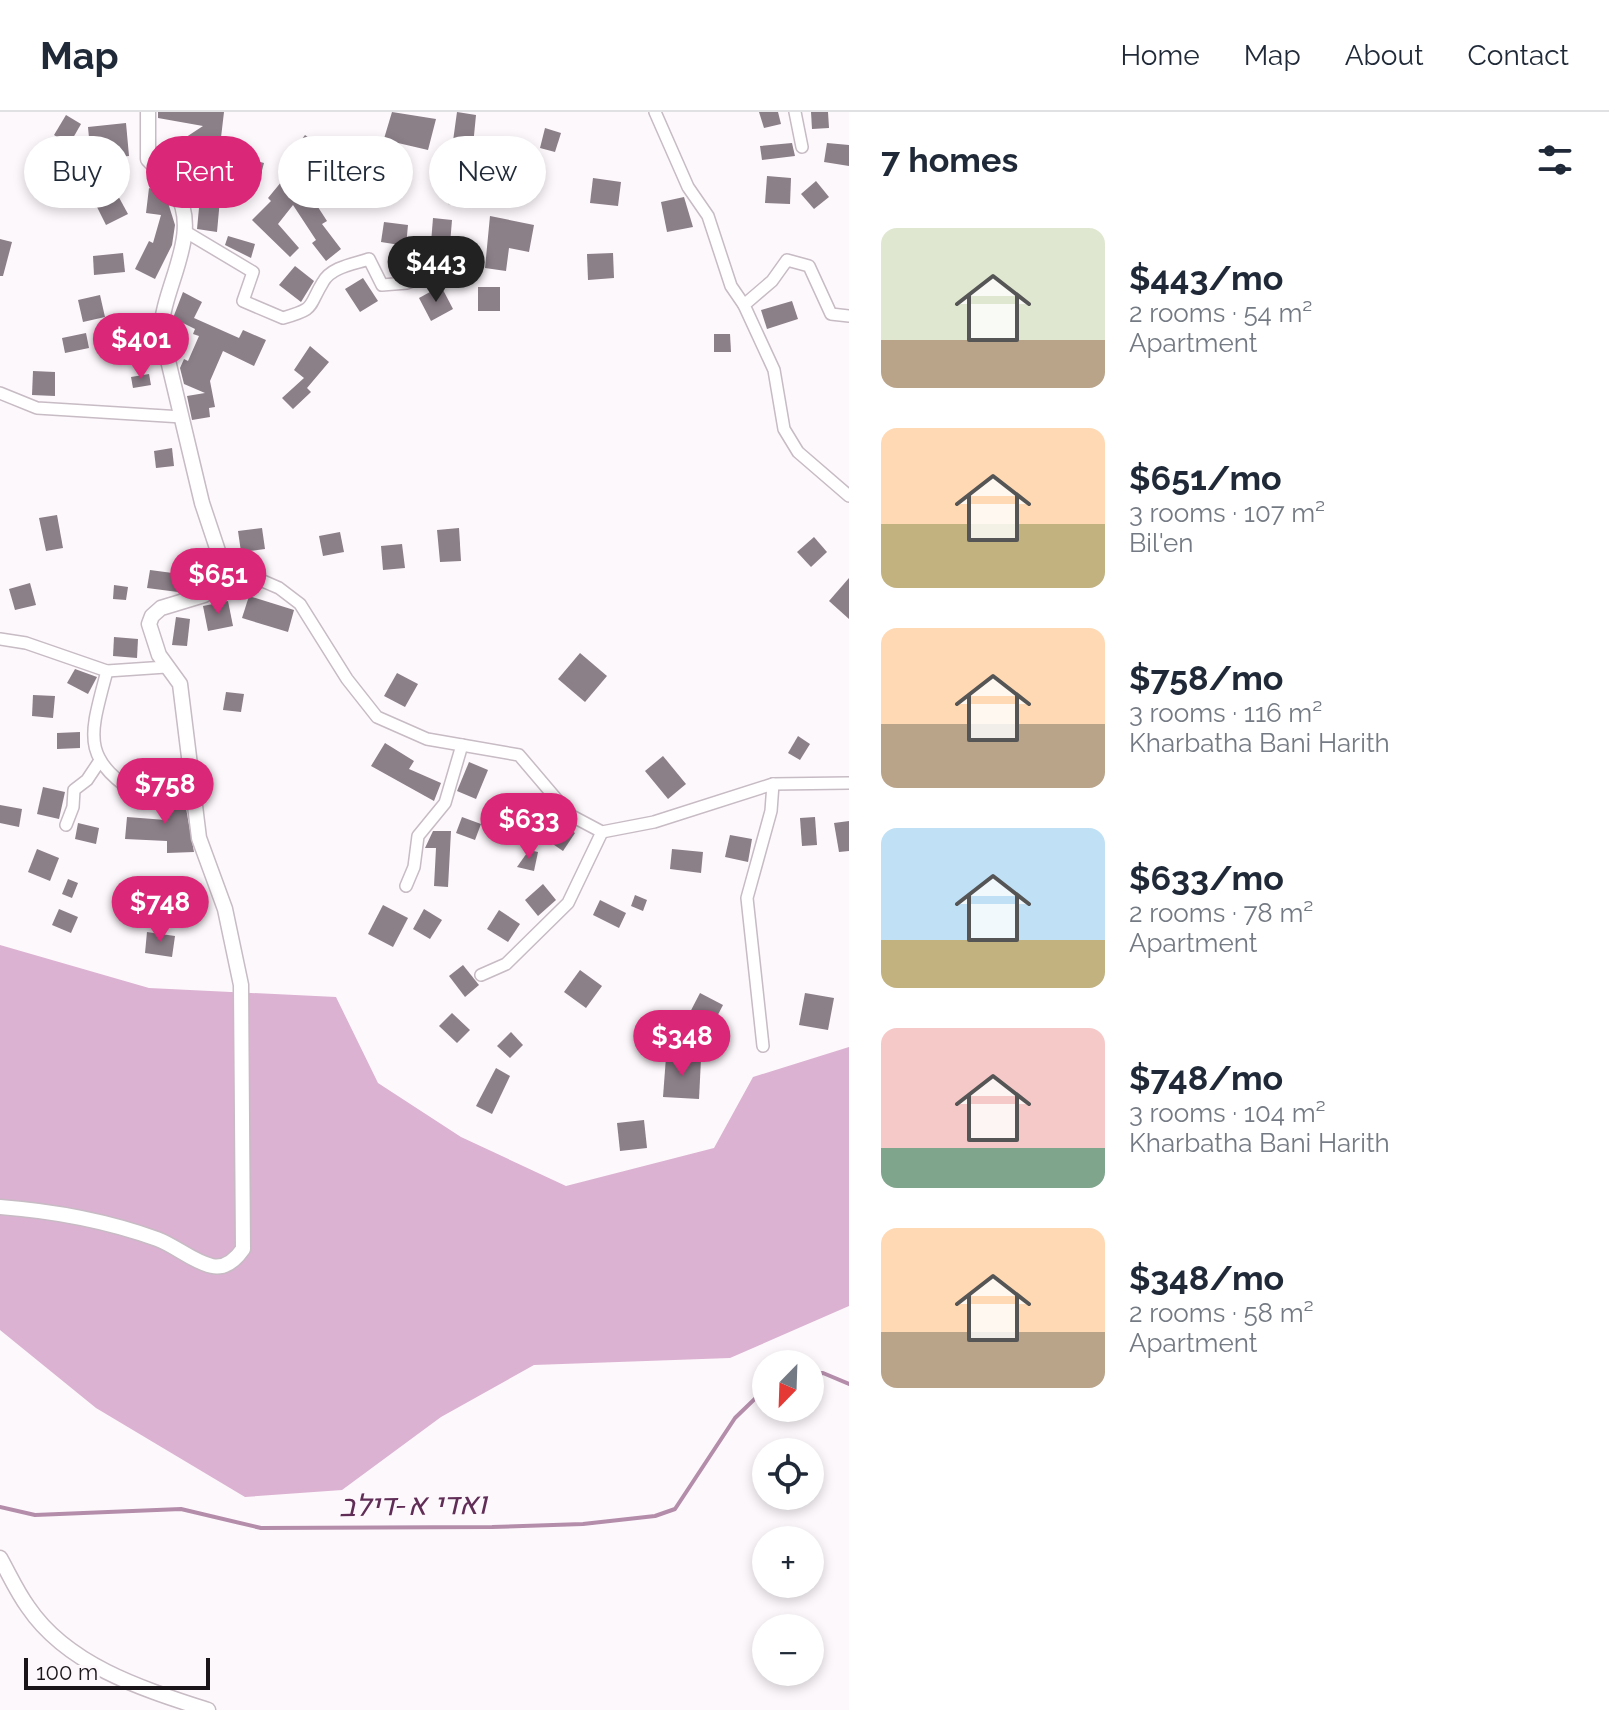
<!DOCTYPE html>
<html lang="en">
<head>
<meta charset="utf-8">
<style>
	body { margin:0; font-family:Raleway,Heebo,sans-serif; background:#f2f2f3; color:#1f2937; height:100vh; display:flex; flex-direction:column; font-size:30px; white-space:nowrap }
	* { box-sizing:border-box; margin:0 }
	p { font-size:26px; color:#747a83 }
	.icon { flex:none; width:44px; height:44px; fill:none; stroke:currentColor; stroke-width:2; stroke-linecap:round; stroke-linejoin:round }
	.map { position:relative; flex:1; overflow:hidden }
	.drawer { display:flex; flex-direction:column; background:#fff; width:760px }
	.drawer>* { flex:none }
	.hud { position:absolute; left:24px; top:24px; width:704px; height:72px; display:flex; gap:16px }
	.needle { width:52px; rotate:203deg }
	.controls { position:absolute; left:752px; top:1238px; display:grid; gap:16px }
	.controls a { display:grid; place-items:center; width:72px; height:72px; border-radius:50%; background:#fff; box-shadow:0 4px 12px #0003; font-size:40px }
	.scale { position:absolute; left:24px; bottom:20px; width:186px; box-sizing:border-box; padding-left:8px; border:4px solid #1a1518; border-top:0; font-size:22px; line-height:28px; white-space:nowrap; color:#1a1518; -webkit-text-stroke:6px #fdf8fc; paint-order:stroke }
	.price { position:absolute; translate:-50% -68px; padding:0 18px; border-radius:28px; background:#db2777; color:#fff; font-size:26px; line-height:52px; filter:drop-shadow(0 2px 4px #0008) }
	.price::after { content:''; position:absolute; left:50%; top:48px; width:24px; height:18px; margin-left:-12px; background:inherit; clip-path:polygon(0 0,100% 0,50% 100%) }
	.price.active { background:#222; color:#fff }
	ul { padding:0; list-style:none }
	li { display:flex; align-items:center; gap:24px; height:200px; padding:0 32px }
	li span { display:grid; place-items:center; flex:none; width:224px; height:160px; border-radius:16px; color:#555 }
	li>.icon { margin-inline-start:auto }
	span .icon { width:96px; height:96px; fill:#fffc; stroke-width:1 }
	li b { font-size:34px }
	h2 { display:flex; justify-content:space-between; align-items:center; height:96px; padding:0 32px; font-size:34px }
	.tag { padding:0 28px; border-radius:36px; background:#fff; box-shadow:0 4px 12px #0003; font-size:28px; line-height:72px }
	.tag.active { background:#db2777; color:#fff }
	header { display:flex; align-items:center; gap:48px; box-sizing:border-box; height:112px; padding:0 40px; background:#fff; border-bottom:2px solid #e0e1e3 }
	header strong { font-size:38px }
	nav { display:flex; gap:44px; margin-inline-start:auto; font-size:28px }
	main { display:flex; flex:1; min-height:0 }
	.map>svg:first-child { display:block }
	.forest { fill:#dbb2d1 }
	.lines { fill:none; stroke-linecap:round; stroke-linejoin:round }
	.stream { stroke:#b48dab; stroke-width:4 }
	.building { fill:#8b7f88 }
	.minor-casing { stroke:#c7bbc4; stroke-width:14 }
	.tertiary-casing { stroke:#c7bbc4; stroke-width:17 }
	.minor { stroke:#fff; stroke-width:11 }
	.tertiary { stroke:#fff; stroke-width:14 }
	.labels { text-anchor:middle; stroke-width:8; stroke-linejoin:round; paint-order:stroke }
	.water-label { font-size:30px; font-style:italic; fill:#602d56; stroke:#fdf8fc }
</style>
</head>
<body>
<header>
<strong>Map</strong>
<nav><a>Home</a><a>Map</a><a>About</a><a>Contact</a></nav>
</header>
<main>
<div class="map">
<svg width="849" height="1598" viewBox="0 0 849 1598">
	<rect width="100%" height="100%" fill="#fdf8fc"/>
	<polygon class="forest" points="0,833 149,876 336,885 378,971 461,1025 566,1074 714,1036 753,965 849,935 849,1194 730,1246 534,1253 441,1305 342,1378 245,1385 96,1296 0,1218"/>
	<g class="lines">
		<g class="stream">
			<polyline points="810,1262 823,1261 849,1272"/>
			<polyline points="0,1395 35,1403 181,1397 261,1416 492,1415 583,1412 655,1404 675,1397 735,1306 766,1276"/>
		</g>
	</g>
	<g class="building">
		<polygon points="158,0 224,0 220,34 182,29 193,46 182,53 171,35 203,14 158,6"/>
		<polygon points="392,0 436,7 428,38 398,31 390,64 374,60"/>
		<polygon points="457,0 476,3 467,95 448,92 458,30 453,29"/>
		<polygon points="759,0 778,0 781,12 764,16"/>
		<polygon points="811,0 828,0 829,16 812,17"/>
		<polygon points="66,3 81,12 69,33 54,23"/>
		<polygon points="126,11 129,44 91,48 88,15"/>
		<polygon points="545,16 561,21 555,40 540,36"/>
		<polygon points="305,23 323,36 310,54 291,42"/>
		<polygon points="792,31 795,44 762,48 760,34"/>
		<polygon points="827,31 849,33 849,54 824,50"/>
		<polygon points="242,45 264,51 260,66 237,59"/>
		<polygon points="767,64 791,66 790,92 765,91"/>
		<polygon points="593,66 621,70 618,94 590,91"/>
		<polygon points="282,69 313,95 316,92 327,109 322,112 341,137 326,149 312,131 316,128 293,93 278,112 299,136 290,145 252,108 271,89 268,86"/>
		<polygon points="816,69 829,85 814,97 801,82"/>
		<polygon points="149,76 165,81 175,113 172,133 155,167 135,157 149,129 153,131 161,103 146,101"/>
		<polygon points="116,80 128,102 106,113 95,91"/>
		<polygon points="200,85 220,87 217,120 197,117"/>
		<polygon points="684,85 693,115 667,120 661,90"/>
		<polygon points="490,104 534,113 529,140 509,136 506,159 485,156"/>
		<polygon points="433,106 452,108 450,132 431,131"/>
		<polygon points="384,110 408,113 406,134 381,130"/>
		<polygon points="228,124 255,132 251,146 225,133"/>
		<polygon points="0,127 12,130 3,164 0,164"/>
		<polygon points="123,141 125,160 94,163 93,144"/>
		<polygon points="613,141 614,166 588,168 587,142"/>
		<polygon points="295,154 314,169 301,190 279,173"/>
		<polygon points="363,166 378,189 360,200 345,177"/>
		<polygon points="441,174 453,197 431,209 419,186"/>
		<rect x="478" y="175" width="22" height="24"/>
		<polygon points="183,180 202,190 194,206 239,226 243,218 266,228 254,254 223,239 210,269 215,295 209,296 210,305 192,308 187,284 205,281 184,272 180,256 184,247 188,249 199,224 193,222 195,217 173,206"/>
		<polygon points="100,183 105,205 83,210 78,188"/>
		<polygon points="792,189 798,207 767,217 761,198"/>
		<polygon points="140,218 142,239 109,242 107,221"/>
		<polygon points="86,221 89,236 65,241 62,226"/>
		<polygon points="714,222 730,222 731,240 714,240"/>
		<polygon points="310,234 329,250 307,276 311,280 293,297 282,286 304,266 294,258"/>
		<polygon points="33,259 55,260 55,284 32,283"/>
		<polygon points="149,262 151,273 133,276 131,265"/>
		<polygon points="172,336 174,354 156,356 154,339"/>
		<polygon points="57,403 63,436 46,439 39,406"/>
		<polygon points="262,416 265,437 241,440 238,419"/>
		<polygon points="459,416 461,449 440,450 437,418"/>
		<polygon points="340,420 344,440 323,444 319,424"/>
		<polygon points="814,425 827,440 811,455 797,440"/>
		<polygon points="402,432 405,456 383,458 381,434"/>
		<polygon points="150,458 180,462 178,480 147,476"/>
		<polygon points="849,466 849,507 829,489"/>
		<polygon points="30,471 36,493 15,498 9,477"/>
		<polygon points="114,473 128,475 126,488 113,487"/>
		<polygon points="249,484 294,498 288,520 242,506"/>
		<polygon points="228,489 233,514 208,519 203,494"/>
		<polygon points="176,505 190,507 187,534 172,533"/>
		<polygon points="114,525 138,527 137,546 113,544"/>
		<polygon points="580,541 607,564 585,590 558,567"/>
		<polygon points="75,557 97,565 88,582 67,571"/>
		<polygon points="397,561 418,572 405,595 384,584"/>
		<polygon points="226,580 244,582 241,600 223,598"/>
		<polygon points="33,583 55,584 53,606 32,604"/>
		<polygon points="80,620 80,636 57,637 57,621"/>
		<polygon points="798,624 810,632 800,648 788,641"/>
		<polygon points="385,631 414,649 409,657 441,671 434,689 371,654"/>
		<polygon points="663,644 686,672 668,687 645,659"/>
		<polygon points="469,650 488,658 476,687 457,679"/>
		<polygon points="43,675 65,680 59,707 37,702"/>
		<polygon points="166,680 183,680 194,740 167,741 167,729 125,727 127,705 166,708"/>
		<polygon points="500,687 523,690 521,711 498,708"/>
		<polygon points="0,693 22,697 19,715 0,711"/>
		<polygon points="462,705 481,712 475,728 456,721"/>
		<polygon points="551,705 575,721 563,739 541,724"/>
		<polygon points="815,705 817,733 802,734 800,706"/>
		<polygon points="849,709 849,739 839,740 834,711"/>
		<polygon points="78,711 99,716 96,732 75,727"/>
		<polygon points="433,719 451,719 448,775 434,774 436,736 425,736"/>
		<polygon points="730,723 752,727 748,750 725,745"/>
		<polygon points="37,737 59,746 50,769 28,760"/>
		<polygon points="672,737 703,740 701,761 670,757"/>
		<polygon points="529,738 538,740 534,759 517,755"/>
		<polygon points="68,767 78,771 72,786 62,782"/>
		<polygon points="543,772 556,788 538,804 525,788"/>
		<polygon points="635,783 647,788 643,799 631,794"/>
		<polygon points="600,788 626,801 619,816 593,803"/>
		<polygon points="383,793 408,806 393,835 368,822"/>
		<polygon points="59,797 78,805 71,821 52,813"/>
		<polygon points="424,797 442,808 430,827 413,817"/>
		<polygon points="499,798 520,812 508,830 487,817"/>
		<polygon points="147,820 175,824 172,845 145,841"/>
		<polygon points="463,853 479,873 465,885 449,864"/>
		<polygon points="580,858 602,874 586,896 564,880"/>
		<polygon points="700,881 723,893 710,918 687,906"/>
		<polygon points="805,881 834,886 828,918 799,913"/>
		<polygon points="452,901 470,918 457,931 439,914"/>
		<polygon points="511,920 523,933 510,946 497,934"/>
		<polygon points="666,945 701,947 699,987 663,985"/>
		<polygon points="496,956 510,964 492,1002 476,994"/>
		<polygon points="644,1008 647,1036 620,1039 617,1011"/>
	</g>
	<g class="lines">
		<g class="minor-casing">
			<g id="minor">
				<polyline points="655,0 688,75 708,104 731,174 744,193"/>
				<polyline points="795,0 802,35"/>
				<path d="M186,120L253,160L243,189L283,206C317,196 307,196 323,170C331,155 354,152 369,147L382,173L407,171L467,150"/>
				<polyline points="849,204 831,202 809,154 787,148 772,169 744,193 774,258 784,317 798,340 849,384"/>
				<polyline points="0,281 37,296 182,305"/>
				<polyline points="225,460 256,466 279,476 300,492 347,567 377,605 427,627 519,643 570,703 602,720 654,710 773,672 771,699 747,786 763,934"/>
				<polyline points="0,527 26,531 107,559 166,555"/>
				<path d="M107,559C89,627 80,646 144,687"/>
				<polyline points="773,672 849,671"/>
				<polyline points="66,713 73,695 74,678 87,668 99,650"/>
				<polyline points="406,774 414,755 418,724 445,691 462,633"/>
				<polyline points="481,863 506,852 568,791 602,720"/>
			</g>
		</g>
		<g class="tertiary-casing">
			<g id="tertiary">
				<path d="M0,1095C53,1099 107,1109 157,1127C176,1134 193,1150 212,1154C226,1157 236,1147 243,1137L241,873L225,797L199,726L180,572L159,543L149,512L152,504L161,496L204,483L218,473L225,460L202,391L161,219C163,174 202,122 176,80C169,68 157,57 148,47V0"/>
				<path d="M0,1446C9,1462 17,1480 28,1495C68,1554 143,1577 208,1598"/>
			</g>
		</g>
		<use href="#minor" class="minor"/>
		<use href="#tertiary" class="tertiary"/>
	</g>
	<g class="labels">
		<g class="water-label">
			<text transform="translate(413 1393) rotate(-1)" y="10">ואדי א-דילב</text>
		</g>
	</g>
</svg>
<div class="controls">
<a><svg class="needle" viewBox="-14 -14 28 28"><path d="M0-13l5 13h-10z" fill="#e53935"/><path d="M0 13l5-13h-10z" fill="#747a83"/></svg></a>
<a><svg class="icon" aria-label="locate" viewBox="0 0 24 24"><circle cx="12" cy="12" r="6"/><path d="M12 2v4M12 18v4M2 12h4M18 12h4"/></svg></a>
<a>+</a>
<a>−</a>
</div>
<div class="scale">100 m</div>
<b class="price active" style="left:436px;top:192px">$443</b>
<b class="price" style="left:141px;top:269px">$401</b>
<b class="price" style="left:218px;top:504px">$651</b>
<b class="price" style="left:165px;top:714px">$758</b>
<b class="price" style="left:529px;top:749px">$633</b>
<b class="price" style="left:160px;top:832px">$748</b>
<b class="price" style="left:682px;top:966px">$348</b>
<div class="hud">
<a class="tag">Buy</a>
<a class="tag active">Rent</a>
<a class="tag">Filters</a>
<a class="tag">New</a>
</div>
</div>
<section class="drawer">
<h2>7 homes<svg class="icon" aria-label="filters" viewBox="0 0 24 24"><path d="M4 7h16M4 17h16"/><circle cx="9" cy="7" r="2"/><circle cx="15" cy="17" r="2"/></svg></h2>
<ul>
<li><span style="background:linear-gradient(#dfe7d0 70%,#b9a48a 0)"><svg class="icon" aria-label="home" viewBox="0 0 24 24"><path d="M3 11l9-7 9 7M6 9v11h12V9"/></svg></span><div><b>$443/mo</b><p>2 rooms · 54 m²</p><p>Apartment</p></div></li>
<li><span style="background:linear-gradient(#ffd9b3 60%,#c2b280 0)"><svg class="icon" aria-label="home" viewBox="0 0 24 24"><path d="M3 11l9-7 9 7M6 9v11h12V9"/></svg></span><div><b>$651/mo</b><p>3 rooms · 107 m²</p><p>Bil'en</p></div></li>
<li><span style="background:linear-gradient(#ffd9b3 60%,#b9a48a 0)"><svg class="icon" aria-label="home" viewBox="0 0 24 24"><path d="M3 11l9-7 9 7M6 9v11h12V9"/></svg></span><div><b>$758/mo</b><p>3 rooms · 116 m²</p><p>Kharbatha Bani Harith</p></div></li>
<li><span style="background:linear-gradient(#bfe0f5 70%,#c2b280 0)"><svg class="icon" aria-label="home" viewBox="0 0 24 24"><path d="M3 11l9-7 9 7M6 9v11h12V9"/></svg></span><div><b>$633/mo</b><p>2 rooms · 78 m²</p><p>Apartment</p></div></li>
<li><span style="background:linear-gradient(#f6c9c9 75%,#7fa58c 0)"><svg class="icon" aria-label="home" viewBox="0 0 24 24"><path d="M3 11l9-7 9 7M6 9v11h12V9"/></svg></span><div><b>$748/mo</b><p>3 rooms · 104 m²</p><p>Kharbatha Bani Harith</p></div></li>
<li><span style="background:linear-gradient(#ffd9b3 65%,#b9a48a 0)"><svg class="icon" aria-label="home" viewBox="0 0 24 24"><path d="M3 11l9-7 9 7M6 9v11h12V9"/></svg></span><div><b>$348/mo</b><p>2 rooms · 58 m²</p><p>Apartment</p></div></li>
</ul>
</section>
</main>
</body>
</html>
